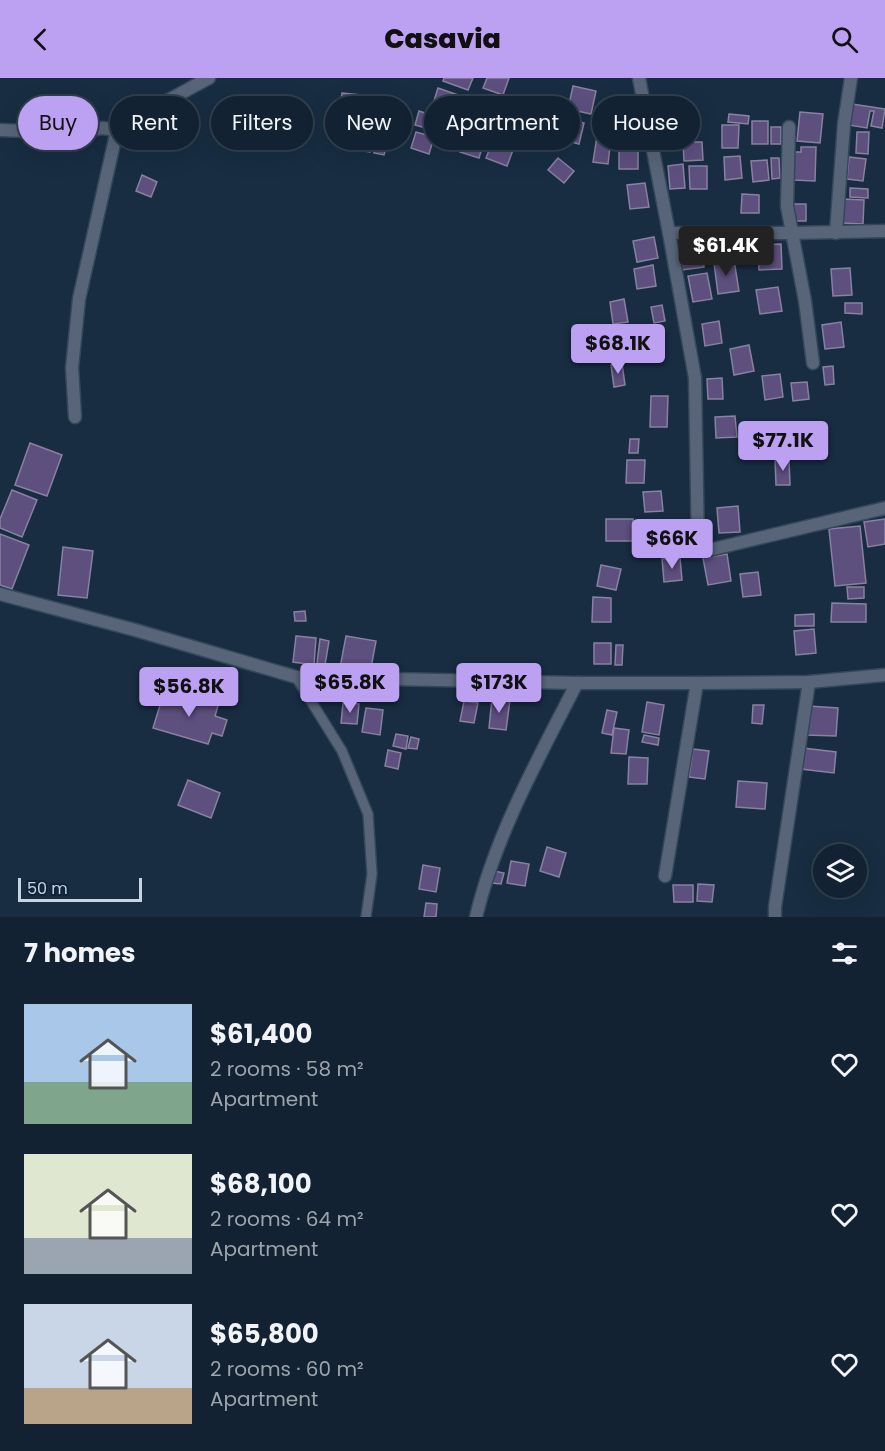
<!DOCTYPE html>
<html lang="en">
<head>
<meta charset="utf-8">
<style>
	body { margin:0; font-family:Poppins,sans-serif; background:#1b2a3a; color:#f1f3f6; height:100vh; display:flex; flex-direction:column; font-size:22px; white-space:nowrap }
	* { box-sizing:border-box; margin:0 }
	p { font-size:20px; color:#9ca4ac }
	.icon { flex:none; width:33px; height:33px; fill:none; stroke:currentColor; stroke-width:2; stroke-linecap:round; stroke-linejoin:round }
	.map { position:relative; height:839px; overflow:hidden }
	.sheet { display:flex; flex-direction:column; background:#122232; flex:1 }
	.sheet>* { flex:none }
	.hud { position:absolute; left:18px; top:18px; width:849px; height:54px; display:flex; gap:12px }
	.tools { position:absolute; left:813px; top:766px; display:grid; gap:12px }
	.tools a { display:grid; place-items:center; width:54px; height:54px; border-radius:50%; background:#122232; box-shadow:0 6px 24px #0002,0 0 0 2px #313f4d; font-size:30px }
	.scale { position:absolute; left:18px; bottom:15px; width:124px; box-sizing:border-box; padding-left:6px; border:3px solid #c7d4e2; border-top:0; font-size:16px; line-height:21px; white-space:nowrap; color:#c7d4e2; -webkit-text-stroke:4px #0e2338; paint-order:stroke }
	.price { position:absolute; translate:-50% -51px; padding:0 14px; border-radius:6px; background:#bca0f2; color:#111; font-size:20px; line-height:39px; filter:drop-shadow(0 2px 3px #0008) }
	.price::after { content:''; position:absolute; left:50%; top:36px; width:18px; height:14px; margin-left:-9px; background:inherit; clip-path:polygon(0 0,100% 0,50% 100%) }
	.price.selected { background:#222; color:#fff }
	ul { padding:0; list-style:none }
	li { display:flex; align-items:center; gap:18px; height:150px; padding:0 24px }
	li span { display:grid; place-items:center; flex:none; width:168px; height:120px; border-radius:0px; color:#555 }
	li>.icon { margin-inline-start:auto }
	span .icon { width:72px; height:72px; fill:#fffc; stroke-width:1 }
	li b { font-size:26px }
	h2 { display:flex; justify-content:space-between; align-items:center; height:72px; padding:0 24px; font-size:26px }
	.tag { padding:0 21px; border-radius:27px; background:#122232; box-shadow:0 6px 24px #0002,0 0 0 2px #313f4d; font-size:21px; line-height:54px }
	.tag.selected { background:#bca0f2; color:#111 }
	header { display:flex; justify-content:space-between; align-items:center; height:78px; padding:0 24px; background:#bca0f2; color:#111; font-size:27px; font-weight:800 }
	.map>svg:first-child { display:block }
	.building { fill:#5d4f7e; stroke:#8881a0; stroke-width:1.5 }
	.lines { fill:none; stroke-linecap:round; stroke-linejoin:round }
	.service-casing { stroke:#34485c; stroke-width:12 }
	.minor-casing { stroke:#34485c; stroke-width:15 }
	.service { stroke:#586578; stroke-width:9 }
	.minor { stroke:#586578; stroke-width:12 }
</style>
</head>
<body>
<header><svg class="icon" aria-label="back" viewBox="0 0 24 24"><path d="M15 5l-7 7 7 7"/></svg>Casavia<svg class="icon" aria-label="search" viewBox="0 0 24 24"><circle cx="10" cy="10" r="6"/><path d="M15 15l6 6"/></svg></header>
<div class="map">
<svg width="885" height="839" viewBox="0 0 885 839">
	<rect width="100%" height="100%" fill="#182d42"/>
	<g class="building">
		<polygon points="444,0 473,0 468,12 443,3"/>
		<polygon points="487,0 509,0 503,17 483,10"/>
		<polygon points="573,8 596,13 591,36 568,31"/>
		<polygon points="438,10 461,18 455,35 433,26"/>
		<polygon points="342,15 361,17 359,37 339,34"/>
		<polygon points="615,25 640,29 636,53 626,52 625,58 604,54 607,32 614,33"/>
		<polygon points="368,26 388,30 385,47 364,43"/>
		<polygon points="852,26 885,31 882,50 871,48 874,33 870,33 867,50 848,47"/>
		<polygon points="495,32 518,45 510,60 487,47"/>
		<polygon points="419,33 437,39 433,52 415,47"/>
		<polygon points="694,33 696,59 670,60 669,34"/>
		<polygon points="800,34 823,36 820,65 797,63"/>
		<polygon points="729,36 749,38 748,46 728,44"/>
		<polygon points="565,40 584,45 579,66 560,61"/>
		<rect x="752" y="43" width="16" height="23"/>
		<polygon points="722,47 739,47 738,70 722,70"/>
		<rect x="771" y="49" width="10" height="17"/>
		<polygon points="467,52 486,57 479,80 460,74"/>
		<polygon points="353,54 373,57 370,74 350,71"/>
		<polygon points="416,54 434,59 429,76 411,70"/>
		<polygon points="857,54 869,54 868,76 856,75"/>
		<polygon points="378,57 389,60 384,77 374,75"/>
		<polygon points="597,58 611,60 608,86 593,84"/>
		<polygon points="683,64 702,64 703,82 684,83"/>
		<polygon points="492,65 513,72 507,88 486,80"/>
		<rect x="619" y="67" width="19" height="24"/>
		<polygon points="801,69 816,69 815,103 793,102 794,74 801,74"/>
		<polygon points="740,78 742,100 725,102 724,79"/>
		<polygon points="849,79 866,81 863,103 847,101"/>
		<polygon points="558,80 574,93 564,105 548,92"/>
		<polygon points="771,80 779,80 780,100 772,101"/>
		<polygon points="767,82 769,102 753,104 751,83"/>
		<polygon points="683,86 685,110 670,111 668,88"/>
		<polygon points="689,88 707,88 707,111 690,111"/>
		<polygon points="142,97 157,104 151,119 136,113"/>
		<polygon points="645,105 649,129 630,131 627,107"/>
		<polygon points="850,110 868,111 868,120 850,119"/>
		<polygon points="742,116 759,117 759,135 741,135"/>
		<polygon points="843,121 864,122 863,146 842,145"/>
		<polygon points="793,126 806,126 806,143 792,143"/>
		<polygon points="725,158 729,177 709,181 705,162"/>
		<polygon points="654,159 658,180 637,184 633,163"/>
		<polygon points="701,165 704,189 682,192 678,169"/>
		<polygon points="781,166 782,191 759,192 758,167"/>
		<polygon points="734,182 739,213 718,216 714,185"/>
		<polygon points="653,187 656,208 637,211 634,191"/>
		<polygon points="850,190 852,217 833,218 831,191"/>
		<polygon points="707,195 712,221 693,224 688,198"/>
		<polygon points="778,209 782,233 760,236 756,212"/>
		<polygon points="624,221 628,244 613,246 610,224"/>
		<polygon points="845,225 862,225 862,236 845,235"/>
		<polygon points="662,227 665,243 654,245 651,229"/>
		<polygon points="719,243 722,265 705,268 702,246"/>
		<polygon points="841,244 844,269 825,271 822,247"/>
		<polygon points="749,267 754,293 734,297 730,271"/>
		<polygon points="622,285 625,307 614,309 611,287"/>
		<polygon points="833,288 834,306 825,307 823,289"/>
		<polygon points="780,296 783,319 765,322 762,298"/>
		<polygon points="722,300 723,321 708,321 707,301"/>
		<polygon points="807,304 809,321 793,323 791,305"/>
		<polygon points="651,318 668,318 667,349 650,349"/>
		<polygon points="735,338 737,359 716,360 715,339"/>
		<polygon points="630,361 639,361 638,375 629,375"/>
		<polygon points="30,365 62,377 47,418 15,407"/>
		<polygon points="789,381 790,407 776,407 775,382"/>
		<polygon points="627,382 645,382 644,405 626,405"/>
		<polygon points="12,412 37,422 22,459 0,450 0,441"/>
		<polygon points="661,413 663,433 645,434 643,414"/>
		<polygon points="738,428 740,454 719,455 717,430"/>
		<rect x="606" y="441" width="27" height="22"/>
		<polygon points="885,441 885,466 868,469 864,444"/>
		<polygon points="860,448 866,505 835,508 829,451"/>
		<polygon points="0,456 29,467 12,511 0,507"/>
		<polygon points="63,469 93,473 87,520 58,517"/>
		<polygon points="727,476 731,503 708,507 703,480"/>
		<polygon points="680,480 682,502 664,504 662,481"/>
		<polygon points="601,487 621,491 616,512 597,508"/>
		<polygon points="758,494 761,517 743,519 740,496"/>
		<polygon points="847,509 864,509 864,520 848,521"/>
		<polygon points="593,519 611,520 611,544 592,544"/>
		<polygon points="832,525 866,526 866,544 831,544"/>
		<polygon points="305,533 306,543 295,543 294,534"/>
		<polygon points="814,536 814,548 795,548 795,537"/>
		<polygon points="814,551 816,575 796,577 794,553"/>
		<polygon points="296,558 316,560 314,587 293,584"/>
		<polygon points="346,558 376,563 370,595 340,590"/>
		<polygon points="320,561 329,563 325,587 317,585"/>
		<rect x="594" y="565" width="17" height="21"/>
		<polygon points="616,567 623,567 622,587 615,587"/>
		<polygon points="165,611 218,628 215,638 227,642 222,658 212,655 208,666 153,650"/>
		<polygon points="492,620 510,622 506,652 489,650"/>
		<polygon points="464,623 478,625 474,645 460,643"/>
		<polygon points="647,624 664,627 659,657 642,654"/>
		<polygon points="343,625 359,626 357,646 341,645"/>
		<polygon points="753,627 764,627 762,646 752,645"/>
		<polygon points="808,628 838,630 836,658 806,657"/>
		<polygon points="366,630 383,632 380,657 362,654"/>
		<polygon points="607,632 617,634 612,657 602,655"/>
		<polygon points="614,650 629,652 626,676 611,675"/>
		<polygon points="396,656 408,658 406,671 393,668"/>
		<polygon points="644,657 659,660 658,667 642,664"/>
		<polygon points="411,659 419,661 417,671 408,670"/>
		<polygon points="803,670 836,674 834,695 801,691"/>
		<polygon points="693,671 709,673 705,701 689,699"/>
		<polygon points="388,672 401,675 398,691 385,688"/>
		<polygon points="629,679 648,680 647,706 628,706"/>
		<polygon points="188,702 220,715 211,740 178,727"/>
		<polygon points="738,703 767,705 765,731 736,729"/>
		<polygon points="547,769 566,775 559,799 540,793"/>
		<polygon points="511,783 529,786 525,808 507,805"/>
		<polygon points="423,787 440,790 436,814 419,811"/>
		<polygon points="494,793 504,795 501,806 492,805"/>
		<polygon points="698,806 714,807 712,824 697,823"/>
		<polygon points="673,807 693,807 693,824 674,824"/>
		<polygon points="426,825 437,826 436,839 424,839"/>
	</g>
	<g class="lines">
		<g class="service-casing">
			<polyline id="service" points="296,599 342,673 368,736 372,796 366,839"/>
		</g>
		<g class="minor-casing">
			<g id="minor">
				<polyline points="639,0 669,155 695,300 698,469 705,473 885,430"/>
				<polyline points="789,49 787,128 805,223 813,285"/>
				<polyline points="0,52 78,55 102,50 117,52 130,43 209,0"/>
				<polyline points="669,155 792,155 885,153"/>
				<polyline points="836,155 844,46 851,0"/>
				<polyline points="75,339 72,290 79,221 117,52"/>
				<polyline points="0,516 135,552 296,599 577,605 697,605 809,604 885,597"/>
				<polyline points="665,798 697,605"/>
				<path d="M476,839C495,758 539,679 577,605"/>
				<polyline points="775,839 775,829 809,604"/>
			</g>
		</g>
		<use href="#service" class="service"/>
		<use href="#minor" class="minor"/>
	</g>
</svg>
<div class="tools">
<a><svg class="icon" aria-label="layers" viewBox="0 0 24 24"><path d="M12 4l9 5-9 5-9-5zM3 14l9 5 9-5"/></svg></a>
</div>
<div class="scale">50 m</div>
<b class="price selected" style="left:726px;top:199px">$61.4K</b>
<b class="price" style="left:618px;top:297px">$68.1K</b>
<b class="price" style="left:783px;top:394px">$77.1K</b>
<b class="price" style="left:672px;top:492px">$66K</b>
<b class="price" style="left:350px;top:636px">$65.8K</b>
<b class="price" style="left:499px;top:636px">$173K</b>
<b class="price" style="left:189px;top:640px">$56.8K</b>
<div class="hud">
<a class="tag selected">Buy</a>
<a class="tag">Rent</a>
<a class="tag">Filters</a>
<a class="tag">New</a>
<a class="tag">Apartment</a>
<a class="tag">House</a>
</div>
</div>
<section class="sheet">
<h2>7 homes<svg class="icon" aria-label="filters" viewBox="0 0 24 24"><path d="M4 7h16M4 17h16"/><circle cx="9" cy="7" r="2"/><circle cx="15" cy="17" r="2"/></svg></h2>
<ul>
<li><span style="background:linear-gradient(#a9c7e8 65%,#7fa58c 0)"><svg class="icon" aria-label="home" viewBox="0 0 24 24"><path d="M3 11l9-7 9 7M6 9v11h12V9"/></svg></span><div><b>$61,400</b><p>2 rooms · 58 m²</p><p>Apartment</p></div><svg class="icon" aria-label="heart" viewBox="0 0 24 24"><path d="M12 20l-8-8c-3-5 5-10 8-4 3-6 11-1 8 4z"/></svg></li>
<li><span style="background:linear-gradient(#dfe7d0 70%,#9aa5b1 0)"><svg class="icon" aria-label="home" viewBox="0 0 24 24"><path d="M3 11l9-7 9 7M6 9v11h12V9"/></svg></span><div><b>$68,100</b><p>2 rooms · 64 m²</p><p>Apartment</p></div><svg class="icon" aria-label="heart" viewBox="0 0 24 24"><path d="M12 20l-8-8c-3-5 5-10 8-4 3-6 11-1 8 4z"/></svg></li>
<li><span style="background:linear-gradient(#c9d6e8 70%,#b9a48a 0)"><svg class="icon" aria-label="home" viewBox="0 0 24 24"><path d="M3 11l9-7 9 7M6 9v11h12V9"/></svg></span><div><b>$65,800</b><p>2 rooms · 60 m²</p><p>Apartment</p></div><svg class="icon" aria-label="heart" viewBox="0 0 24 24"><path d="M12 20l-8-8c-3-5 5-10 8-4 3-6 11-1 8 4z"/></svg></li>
</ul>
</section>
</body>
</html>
